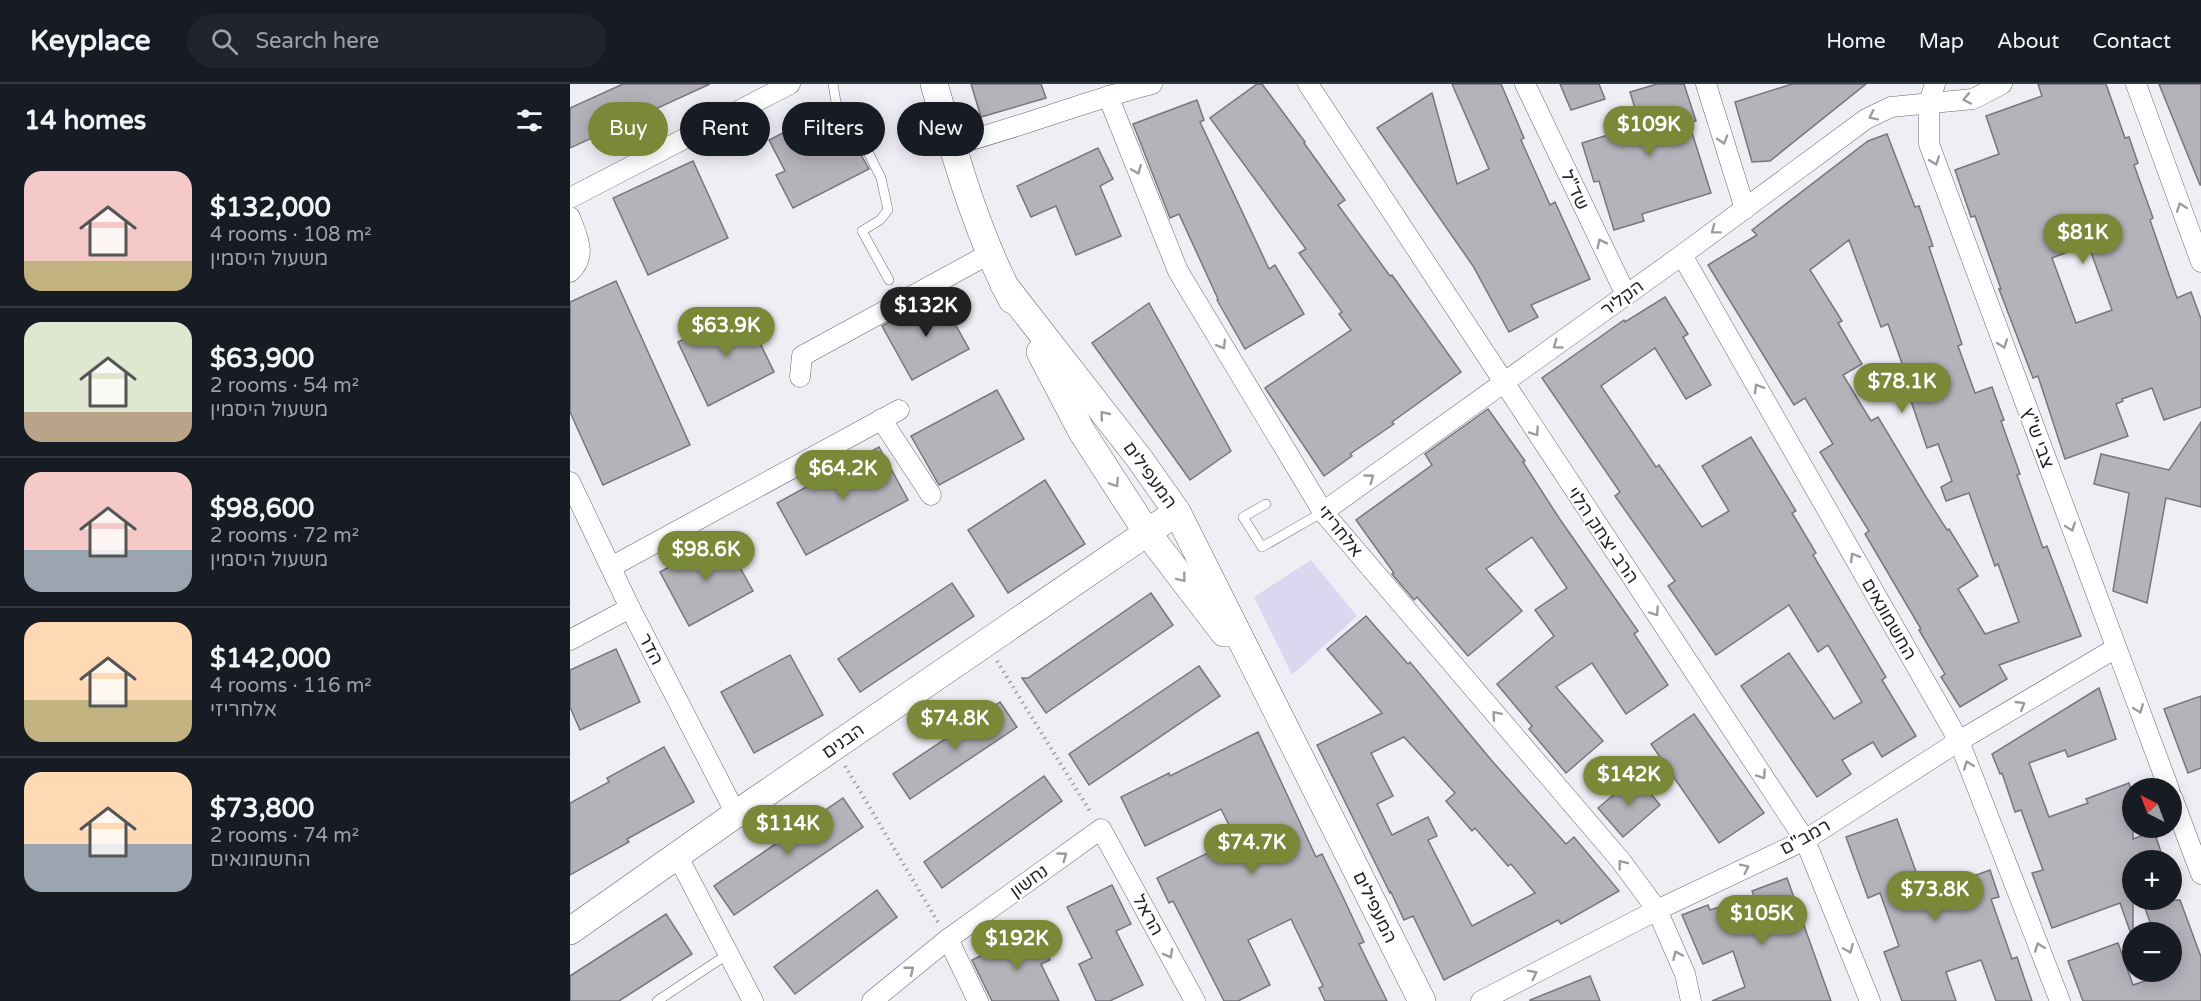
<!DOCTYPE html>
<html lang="en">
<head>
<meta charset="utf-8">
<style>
	body { margin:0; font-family:"Varela Round","Noto Sans Hebrew",sans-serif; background:#20242c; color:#f1f3f6; height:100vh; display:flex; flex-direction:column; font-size:22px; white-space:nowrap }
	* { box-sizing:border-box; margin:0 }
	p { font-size:20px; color:#9ea1a6 }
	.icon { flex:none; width:33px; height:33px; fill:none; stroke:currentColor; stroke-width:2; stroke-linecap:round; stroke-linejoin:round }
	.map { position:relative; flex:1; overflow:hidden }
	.drawer { display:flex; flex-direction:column; background:#171b24; width:570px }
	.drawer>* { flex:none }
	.guide { position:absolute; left:18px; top:18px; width:570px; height:54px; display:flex; gap:12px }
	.needle { width:39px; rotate:318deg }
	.tools { position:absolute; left:1552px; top:694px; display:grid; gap:12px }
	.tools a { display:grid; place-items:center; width:60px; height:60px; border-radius:50%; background:#171b24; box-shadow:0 3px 15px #0003; font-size:30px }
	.price { position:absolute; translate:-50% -51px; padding:0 14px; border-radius:21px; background:#798938; color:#fff; font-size:20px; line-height:39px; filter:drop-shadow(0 2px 3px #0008) }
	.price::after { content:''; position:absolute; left:50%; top:36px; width:18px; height:14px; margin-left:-9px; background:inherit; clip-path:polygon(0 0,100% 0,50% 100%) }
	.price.current { background:#222; color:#fff }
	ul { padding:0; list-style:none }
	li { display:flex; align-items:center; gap:18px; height:150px; padding:0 24px }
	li+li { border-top:2px solid #363941 }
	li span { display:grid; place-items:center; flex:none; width:168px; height:120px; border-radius:18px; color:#555 }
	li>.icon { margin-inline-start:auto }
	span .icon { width:72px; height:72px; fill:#fffc; stroke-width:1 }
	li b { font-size:26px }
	h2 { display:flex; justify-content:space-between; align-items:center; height:72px; padding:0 24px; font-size:26px }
	.pill { padding:0 21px; border-radius:27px; background:#171b24; box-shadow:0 3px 15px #0003; font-size:21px; line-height:54px }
	.pill.current { background:#798938; color:#fff }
	header { display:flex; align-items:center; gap:36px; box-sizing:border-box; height:84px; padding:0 30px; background:#171b24; border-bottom:2px solid #363941 }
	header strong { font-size:28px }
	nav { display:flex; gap:33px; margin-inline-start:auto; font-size:21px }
	.search { width:420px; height:54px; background:#20242c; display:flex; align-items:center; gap:15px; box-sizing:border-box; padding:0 21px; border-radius:33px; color:#9ea1a6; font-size:22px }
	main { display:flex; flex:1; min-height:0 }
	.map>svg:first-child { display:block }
	.green { fill:#ddd6f0 }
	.building { fill:#b5b3ba; stroke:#78767c; stroke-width:1.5; fill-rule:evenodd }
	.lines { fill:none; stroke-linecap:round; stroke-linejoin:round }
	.lane-casing { stroke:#6a686f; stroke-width:10 }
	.street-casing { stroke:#6a686f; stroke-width:21 }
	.secondary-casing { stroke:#6a686f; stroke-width:28 }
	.path { stroke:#9f9da3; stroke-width:4; stroke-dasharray:1.5 4.5; stroke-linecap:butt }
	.lane { stroke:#fff; stroke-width:9 }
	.street { stroke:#fff; stroke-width:20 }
	.secondary { stroke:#fff; stroke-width:27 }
	.oneway { stroke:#9c9c9d }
	.labels { text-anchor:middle; stroke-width:4.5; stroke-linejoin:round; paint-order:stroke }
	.street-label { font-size:18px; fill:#232225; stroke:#fff }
</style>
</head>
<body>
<header>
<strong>Keyplace</strong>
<div class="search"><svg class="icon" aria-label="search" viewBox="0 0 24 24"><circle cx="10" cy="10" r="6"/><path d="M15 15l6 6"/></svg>Search here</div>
<nav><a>Home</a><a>Map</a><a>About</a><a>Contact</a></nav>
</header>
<main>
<section class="drawer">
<h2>14 homes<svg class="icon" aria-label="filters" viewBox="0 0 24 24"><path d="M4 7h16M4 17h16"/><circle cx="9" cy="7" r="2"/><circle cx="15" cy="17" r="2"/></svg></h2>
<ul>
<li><span style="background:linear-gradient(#f6c9c9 75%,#c2b280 0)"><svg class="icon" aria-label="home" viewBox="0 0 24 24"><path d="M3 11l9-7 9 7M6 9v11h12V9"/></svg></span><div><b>$132,000</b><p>4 rooms · 108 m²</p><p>משעול היסמין</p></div></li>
<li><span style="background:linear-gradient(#dfe7d0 75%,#b9a48a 0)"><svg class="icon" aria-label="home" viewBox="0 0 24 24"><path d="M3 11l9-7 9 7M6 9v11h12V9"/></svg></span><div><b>$63,900</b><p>2 rooms · 54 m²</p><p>משעול היסמין</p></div></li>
<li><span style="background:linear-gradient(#f6c9c9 65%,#9aa5b1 0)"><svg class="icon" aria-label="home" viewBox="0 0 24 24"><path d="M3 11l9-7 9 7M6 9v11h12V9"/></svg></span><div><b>$98,600</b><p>2 rooms · 72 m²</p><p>משעול היסמין</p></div></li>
<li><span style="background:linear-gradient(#ffd9b3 65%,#c2b280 0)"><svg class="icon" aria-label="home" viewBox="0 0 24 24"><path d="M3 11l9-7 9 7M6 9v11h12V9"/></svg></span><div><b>$142,000</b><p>4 rooms · 116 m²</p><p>אלחריזי</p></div></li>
<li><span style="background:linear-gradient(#ffd9b3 60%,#9aa5b1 0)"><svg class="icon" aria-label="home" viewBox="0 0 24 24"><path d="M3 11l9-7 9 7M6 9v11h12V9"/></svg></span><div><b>$73,800</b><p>2 rooms · 74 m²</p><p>החשמונאים</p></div></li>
</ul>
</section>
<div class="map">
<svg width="1631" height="917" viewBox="0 0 1631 917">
	<rect width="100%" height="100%" fill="#f0eef5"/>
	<polygon class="green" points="741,476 787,532 722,591 684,513"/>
	<g class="building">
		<polygon points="53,0 140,0 0,64 0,24"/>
		<polygon points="401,0 471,0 476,14 411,33"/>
		<polygon points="687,0 692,0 735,58 734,59 775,116 768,121 820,192 822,191 891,288 822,338 824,340 780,370 782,372 754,392 695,304 781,246 769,230 772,228 729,169 736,165 640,34"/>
		<polygon points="882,0 931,0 954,54 951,56 980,121 985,118 1020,195 961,221 968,233 939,248 903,182 807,44 862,9 887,100 919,85"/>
		<polygon points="990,0 1029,0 1035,15 1001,26"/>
		<polygon points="1087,0 1114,0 1126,37 1119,39 1141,109 1072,130 1074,137 1044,146 1029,97 1024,98 1012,59 1070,41 1060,8"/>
		<polygon points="1222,0 1296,0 1200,77 1182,78 1165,18"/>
		<path d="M1468,0H1536L1555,54L1559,53L1568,79L1564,81L1583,134L1580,136L1607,214L1621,208L1631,235V323L1594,336L1582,304L1552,315L1553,317L1546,320L1558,352L1495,375L1468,292L1463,294L1429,205H1431L1405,132L1401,133L1385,86L1429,70L1416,32L1472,12ZM1518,160L1542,226L1506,239L1482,174Z"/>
		<polygon points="1589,0 1631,0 1631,101 1630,101"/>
		<polygon points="627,16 634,36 630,38 699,185 705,181 734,230 675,265 647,216 648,215 609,130 600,134 563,40"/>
		<polygon points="260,25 277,58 282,55 299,85 223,124 206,91 215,87 199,56"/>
		<path d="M1317,50L1345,123L1349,122L1363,162L1359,163L1392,260L1388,262L1405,309L1422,303L1434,336L1431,337L1450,390L1447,391L1473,464L1477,462L1511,552L1429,581L1437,595L1390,623L1371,593L1375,590L1349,546L1351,545L1295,450L1299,447L1250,368L1263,360L1235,314L1224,321L1138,181L1187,151L1182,146L1298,57ZM1279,156L1311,243L1318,240L1339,299L1328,302L1334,319L1341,317L1357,364L1368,360L1382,397L1371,403L1376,417L1399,409L1425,482L1428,480L1449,538L1415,550L1388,505L1408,492L1379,445L1377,446L1356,413L1308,333L1301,337L1273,291L1292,280L1268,239L1272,237L1240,186Z"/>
		<polygon points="528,64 543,95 530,102 551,152 506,171 486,122 461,133 447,102"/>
		<polygon points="123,77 158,154 78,191 43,114"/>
		<polygon points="46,197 120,361 33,401 0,328 0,218"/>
		<polygon points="369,211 399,265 342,296 312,242"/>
		<polygon points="1095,213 1118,250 1113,253 1141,301 1116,315 1085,264 1031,302 1086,383 1089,381 1132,443 1159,427 1132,382 1181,353 1226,427 1222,429 1246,469 1243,471 1316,593 1312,596 1346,652 1312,673 1303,658 1272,676 1281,690 1247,713 1171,602 1219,569 1264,635 1292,618 1258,561 1248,568 1219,521 1146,571 1098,502 1105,497 1045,412 1050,408 972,294 1054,236 1055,238"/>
		<polygon points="579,219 661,367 620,396 522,259"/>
		<polygon points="174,226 204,288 138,322 108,258"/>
		<polygon points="427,306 454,355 369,401 341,352"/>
		<polygon points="918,325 955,377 953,378 989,434 1068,547 1064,550 1098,601 1056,630 1022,579 986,603 1033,657 996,689 959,645 962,642 927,600 984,552 965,526 997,504 962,453 916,485 952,527 898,572 847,513 844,516 822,490 824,489 786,436 862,381 855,370"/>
		<polygon points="1631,338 1631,423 1596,414 1577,519 1543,507 1559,409 1524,400 1531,370 1599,386"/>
		<polygon points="309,363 338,416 236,471 207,419"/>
		<polygon points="475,396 515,460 438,509 398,446"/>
		<polygon points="153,453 183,507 119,542 90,488"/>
		<polygon points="382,499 404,532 290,608 268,575"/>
		<polygon points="581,509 603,541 476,629 452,594 458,594"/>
		<path d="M796,532L838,580L840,578L922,677L996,760L1004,753L1049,807L991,840L988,836L874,896L843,832L834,836L821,808L820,809L747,661L812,629L757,565ZM834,653L885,709L876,717L902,747L905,744L938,782L941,780L965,809L902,842L858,756L867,752L858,733L822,751L807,720L823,712L801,669Z"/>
		<polygon points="46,565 70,618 10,646 0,623 0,586"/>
		<polygon points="220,571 253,631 184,669 151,608"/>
		<polygon points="629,582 650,612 519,701 499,670"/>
		<polygon points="1529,604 1546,655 1498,673 1495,666 1459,679 1479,733 1518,719 1516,715 1559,699 1563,711 1563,755 1584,747 1594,777 1563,777 1563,849 1561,850 1550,819 1482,844 1462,789 1473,786 1451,726 1445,728 1432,689 1430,690 1422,670"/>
		<polygon points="1631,612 1631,684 1618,689 1594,625"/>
		<polygon points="430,618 447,643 340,715 323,690"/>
		<polygon points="1124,630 1194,729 1149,759 1081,660"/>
		<polygon points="688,648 746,773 752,770 772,811 794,858 789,860 817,917 755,917 749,904 753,902 721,835 678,856 700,901 668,917 654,917 603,817 599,819 587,794 666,755 651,725 575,762 551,713 599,689 600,692"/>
		<polygon points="94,663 124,718 57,755 59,758 0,791 0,719 39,698 37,694"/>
		<polygon points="474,692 492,717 372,804 354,778"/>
		<polygon points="1066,692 1090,721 1053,753 1028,724"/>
		<polygon points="273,714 293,743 164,831 144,802"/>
		<polygon points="1327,735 1354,810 1420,786 1429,813 1421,815 1442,875 1447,873 1462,917 1426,917 1411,876 1376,888 1386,917 1332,917 1314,868 1329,862 1310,809 1298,814 1276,753"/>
		<polygon points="1217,794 1261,917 1142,917 1175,903 1163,867 1133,880 1112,831 1138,821 1140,826 1184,812 1182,807"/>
		<polygon points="542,801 561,840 546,847 573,901 540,917 526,917 509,880 522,874 497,823"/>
		<polygon points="307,806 327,833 225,910 204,883"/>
		<polygon points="1572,816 1610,816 1631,873 1631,917 1513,917 1498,877 1548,859 1563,901 1602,888 1602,849 1584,849"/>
		<polygon points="96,830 122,870 49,917 0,917 0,892"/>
		<polygon points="465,845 480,876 471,880 489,917 422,917 402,876"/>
		<polygon points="1020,892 1030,917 960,917 960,916"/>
	</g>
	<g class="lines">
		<g class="lane-casing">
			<g id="lane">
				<polyline points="263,0 266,18 296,64 311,94 318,126 310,136 292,147 319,196"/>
				<polyline points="696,420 673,433 692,463 753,428"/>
				<polyline points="87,917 158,870"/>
			</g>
		</g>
		<g class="street-casing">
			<g id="street">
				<polyline points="738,0 1235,756 1300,917"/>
				<polyline points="955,0 1056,211"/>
				<polyline points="1136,0 1175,125"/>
				<polyline points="1365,0 1359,19 1359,60 1599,705"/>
				<polyline points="1566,0 1631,178"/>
				<polyline points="538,12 608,187 753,428 1051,777 1087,826 1115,890 1121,917"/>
				<path d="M382,61C450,44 514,17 582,0"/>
				<polyline points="0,114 220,0"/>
				<path d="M0,133C7,153 18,171 0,188"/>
				<polyline points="1112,171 1389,657 1490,917"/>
				<polyline points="230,293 232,272 419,170"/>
				<polyline points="311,335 361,411"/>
				<polyline points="0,398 60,524 166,730"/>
				<polyline points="753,428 1112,171 1296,35 1321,23 1403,15 1432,0"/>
				<polyline points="41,483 329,326"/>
				<polyline points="0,556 60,524"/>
				<polyline points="1602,713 1631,790"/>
				<polyline points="107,771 183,917"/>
				<polyline points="378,855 408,917"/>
				<polyline points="302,917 378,855 531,745 625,917"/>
				<polyline points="911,917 1087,826 1235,756 1389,657 1546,564"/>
			</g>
		</g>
		<g class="secondary-casing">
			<g id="secondary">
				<path d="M364,0C386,74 406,147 442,216"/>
				<polyline points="434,201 569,374 607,428 852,917"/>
				<polyline points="470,268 512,348 576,447 654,549"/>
				<polyline points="0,847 166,730 607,428"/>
			</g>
		</g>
		<g class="path">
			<polyline points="427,577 521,729"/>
			<polyline points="275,682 368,838"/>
		</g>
		<use href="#lane" class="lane"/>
		<use href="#street" class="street"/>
		<use href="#secondary" class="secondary"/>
	</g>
	<defs><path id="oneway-chevron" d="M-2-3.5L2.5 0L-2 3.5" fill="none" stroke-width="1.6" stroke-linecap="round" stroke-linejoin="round" transform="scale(1.5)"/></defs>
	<g class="oneway">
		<use href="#oneway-chevron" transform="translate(1397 15) rotate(169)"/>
		<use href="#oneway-chevron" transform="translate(1303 32) rotate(154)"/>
		<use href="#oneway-chevron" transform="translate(1153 56) rotate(73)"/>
		<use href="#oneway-chevron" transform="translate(1365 77) rotate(70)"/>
		<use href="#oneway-chevron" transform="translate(567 86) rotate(68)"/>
		<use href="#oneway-chevron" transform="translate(1611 123) rotate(-110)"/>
		<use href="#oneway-chevron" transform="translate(1145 146) rotate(143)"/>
		<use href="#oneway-chevron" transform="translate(1031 159) rotate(-116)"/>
		<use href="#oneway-chevron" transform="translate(1433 260) rotate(70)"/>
		<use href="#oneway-chevron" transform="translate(652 261) rotate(59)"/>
		<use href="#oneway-chevron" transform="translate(987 261) rotate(144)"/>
		<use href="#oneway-chevron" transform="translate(1188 304) rotate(-120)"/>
		<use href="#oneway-chevron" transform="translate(534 331) rotate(-129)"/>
		<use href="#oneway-chevron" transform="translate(965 348) rotate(56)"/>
		<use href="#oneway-chevron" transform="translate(800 394) rotate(-36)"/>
		<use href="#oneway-chevron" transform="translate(545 399) rotate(57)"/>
		<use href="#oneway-chevron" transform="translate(1501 443) rotate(70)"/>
		<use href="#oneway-chevron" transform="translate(1284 473) rotate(-120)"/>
		<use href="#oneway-chevron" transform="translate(612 494) rotate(52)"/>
		<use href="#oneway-chevron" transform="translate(1085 528) rotate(56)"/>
		<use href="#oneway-chevron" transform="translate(1451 621) rotate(-31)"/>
		<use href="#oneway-chevron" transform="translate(1569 625) rotate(69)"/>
		<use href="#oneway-chevron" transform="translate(926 631) rotate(-131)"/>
		<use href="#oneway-chevron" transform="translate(1398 681) rotate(-111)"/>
		<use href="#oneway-chevron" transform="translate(1192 691) rotate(56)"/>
		<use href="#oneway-chevron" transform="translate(493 772) rotate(-36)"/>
		<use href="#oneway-chevron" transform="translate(1052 780) rotate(-128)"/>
		<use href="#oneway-chevron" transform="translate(1175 784) rotate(-26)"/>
		<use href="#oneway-chevron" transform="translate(1469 863) rotate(-111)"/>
		<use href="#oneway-chevron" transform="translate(1279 865) rotate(68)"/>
		<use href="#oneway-chevron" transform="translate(599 870) rotate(61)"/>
		<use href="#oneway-chevron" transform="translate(1107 871) rotate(-114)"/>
		<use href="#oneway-chevron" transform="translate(340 886) rotate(-39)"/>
		<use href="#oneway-chevron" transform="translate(963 890) rotate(-27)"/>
	</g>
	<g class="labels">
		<g class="street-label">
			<text transform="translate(1005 106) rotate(64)" y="6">שד"ל</text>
			<text transform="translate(1052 214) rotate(-36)" y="6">הקליר</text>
			<text transform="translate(1468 354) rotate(70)" y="6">צבי ש"ץ</text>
			<text transform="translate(580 391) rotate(54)" y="6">המעפילים</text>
			<text transform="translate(770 447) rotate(51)" y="6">אלחריזי</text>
			<text transform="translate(1033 451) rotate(56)" y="6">הרב יצחק הלוי</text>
			<text transform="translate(1319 535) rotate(60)" y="6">החשמונאים</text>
			<text transform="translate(81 565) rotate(63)" y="6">הדר</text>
			<text transform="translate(273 657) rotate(-35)" y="6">הבנים</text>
			<text transform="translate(1235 753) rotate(-29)" y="6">רמב"ם</text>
			<text transform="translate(459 797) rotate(-36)" y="6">נחשון</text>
			<text transform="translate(805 823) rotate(64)" y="6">המעפילים</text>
			<text transform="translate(578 831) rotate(61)" y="6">הראל</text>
		</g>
	</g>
</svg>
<div class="tools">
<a><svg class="needle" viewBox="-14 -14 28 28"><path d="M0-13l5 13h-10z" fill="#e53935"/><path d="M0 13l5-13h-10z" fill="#9ea1a6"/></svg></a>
<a>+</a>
<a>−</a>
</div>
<b class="price" style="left:1079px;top:73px">$109K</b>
<b class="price" style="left:1513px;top:181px">$81K</b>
<b class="price current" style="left:356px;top:254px">$132K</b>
<b class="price" style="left:156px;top:274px">$63.9K</b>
<b class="price" style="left:1332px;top:330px">$78.1K</b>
<b class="price" style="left:273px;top:417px">$64.2K</b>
<b class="price" style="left:136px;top:498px">$98.6K</b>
<b class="price" style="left:385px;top:667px">$74.8K</b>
<b class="price" style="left:1059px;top:723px">$142K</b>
<b class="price" style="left:218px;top:772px">$114K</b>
<b class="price" style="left:682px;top:791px">$74.7K</b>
<b class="price" style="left:1365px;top:838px">$73.8K</b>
<b class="price" style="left:1192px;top:862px">$105K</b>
<b class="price" style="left:447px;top:887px">$192K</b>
<div class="guide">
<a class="pill current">Buy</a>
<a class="pill">Rent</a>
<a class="pill">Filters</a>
<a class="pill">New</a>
</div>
</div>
</main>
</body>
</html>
